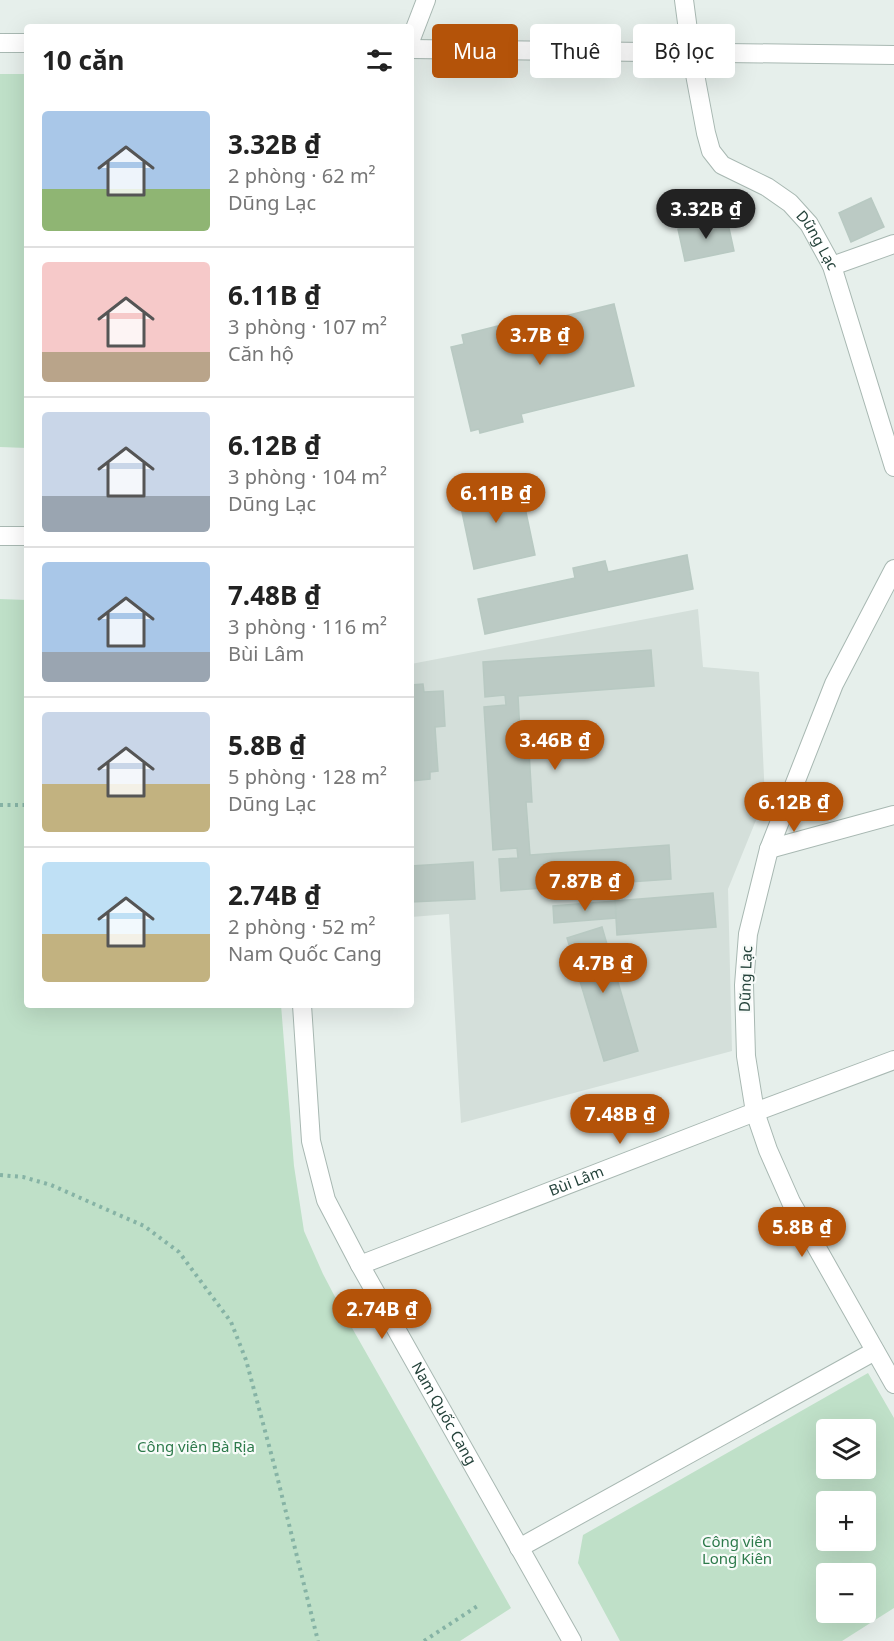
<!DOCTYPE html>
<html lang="vi">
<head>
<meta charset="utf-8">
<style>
	body { margin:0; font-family:"Noto Sans",sans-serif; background:#f6f6f6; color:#222; height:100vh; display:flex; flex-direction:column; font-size:22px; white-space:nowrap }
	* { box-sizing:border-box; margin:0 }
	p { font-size:20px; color:#767676 }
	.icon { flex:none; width:33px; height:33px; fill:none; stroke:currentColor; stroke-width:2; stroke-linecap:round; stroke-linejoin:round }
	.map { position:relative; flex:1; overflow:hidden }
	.sheet { position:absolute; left:24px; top:24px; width:390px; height:984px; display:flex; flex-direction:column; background:#fff; border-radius:6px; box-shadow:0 6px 24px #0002 }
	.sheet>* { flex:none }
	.banner { position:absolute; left:432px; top:24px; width:372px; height:54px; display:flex; gap:12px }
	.tools { position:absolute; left:816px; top:1419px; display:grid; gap:12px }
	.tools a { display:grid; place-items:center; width:60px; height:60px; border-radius:6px; background:#fff; box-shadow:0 6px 24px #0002; font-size:30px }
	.price { position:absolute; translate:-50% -51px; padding:0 14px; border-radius:21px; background:#b45309; color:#fff; font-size:20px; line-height:39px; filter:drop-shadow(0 2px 3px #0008) }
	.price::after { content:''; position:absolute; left:50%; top:36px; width:18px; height:14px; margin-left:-9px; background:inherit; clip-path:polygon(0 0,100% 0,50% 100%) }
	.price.selected { background:#222; color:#fff }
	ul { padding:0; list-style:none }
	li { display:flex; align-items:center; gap:18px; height:150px; padding:0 18px }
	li+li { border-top:2px solid #e0e0e0 }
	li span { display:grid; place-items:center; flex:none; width:168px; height:120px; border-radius:6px; color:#555 }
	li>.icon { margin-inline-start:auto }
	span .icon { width:72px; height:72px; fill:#fffc; stroke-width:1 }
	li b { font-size:26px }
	h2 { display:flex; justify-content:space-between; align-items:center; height:72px; padding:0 18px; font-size:26px }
	.chip { padding:0 21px; border-radius:6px; background:#fff; box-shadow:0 6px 24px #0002; font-size:21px; line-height:54px }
	.chip.selected { background:#b45309; color:#fff }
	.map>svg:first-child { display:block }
	.built { fill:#d4dfda }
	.green { fill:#bfe0c8; fill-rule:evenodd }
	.building { fill:#bbcac4; stroke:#b8c9c2; stroke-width:1.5 }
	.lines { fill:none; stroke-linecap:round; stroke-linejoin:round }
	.minor-casing { stroke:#a8b8b2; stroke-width:20 }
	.path { stroke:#86b3a5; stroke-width:4; stroke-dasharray:3 4.5; stroke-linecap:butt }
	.minor { stroke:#fff; stroke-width:18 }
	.labels { text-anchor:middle; stroke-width:4.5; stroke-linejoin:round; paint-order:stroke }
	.street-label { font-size:15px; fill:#24423a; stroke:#f7fbf9 }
	.park-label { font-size:15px; fill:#2d7a4b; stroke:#f7fbf9 }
</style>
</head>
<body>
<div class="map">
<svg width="894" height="1641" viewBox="0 0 894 1641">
	<rect width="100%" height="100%" fill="#e6efeb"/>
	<polygon class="built" points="698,609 703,667 759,672 765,798 728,889 732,1051 461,1123 449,914 411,917 411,664"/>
	<g class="green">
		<polygon points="0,74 27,74 27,448 0,447"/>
		<polygon points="0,599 27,600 27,1005 281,1005 294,1166 304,1231 323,1274 343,1312 511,1608 460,1641 0,1641"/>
		<path d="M868,1373L894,1418V1608L842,1641H620L578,1563L583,1535ZM826,1430H866V1468H826ZM826,1502H866V1540H826ZM826,1574H866V1612H826Z"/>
	</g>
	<g class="building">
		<polygon points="871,198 884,227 851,242 839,213"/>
		<polygon points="727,219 734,251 685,261 678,229"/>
		<polygon points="614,304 634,386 521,414 523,422 480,433 479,429 471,431 451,347 464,344 462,335 502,325 504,331"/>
		<polygon points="519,479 535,555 474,569 458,493"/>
		<polygon points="687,555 693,589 485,634 478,599 575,578 573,568 605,561 608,572"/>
		<polygon points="651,650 654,686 518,696 521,751 529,751 532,802 526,802 530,855 669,845 671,879 501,891 499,859 518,858 517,848 493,850 484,707 506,705 505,695 485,697 483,662"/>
		<polygon points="423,684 424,692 443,691 445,726 435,727 438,771 430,772 430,779 411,781 411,685"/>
		<polygon points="473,862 475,899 411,902 411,866"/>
		<polygon points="713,893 716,927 617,935 615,901"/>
		<polygon points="615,901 616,918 554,923 553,906"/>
		<polygon points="602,927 638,1051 604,1061 567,938"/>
	</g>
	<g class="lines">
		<g class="minor-casing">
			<g id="minor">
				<path id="s1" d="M684,0L691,53L706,133L711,151L722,165L767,187L790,203L809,224L832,266L894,467"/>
				<polyline points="411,39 426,0"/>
				<polyline points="0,43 27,43"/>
				<polyline points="411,49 894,55"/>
				<polyline points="832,266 894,244"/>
				<polyline points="0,536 27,536"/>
				<polyline points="894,569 834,684 769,849 748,934 744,985 746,1056 755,1112 768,1150 791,1202 894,1384"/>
				<polyline points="769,849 894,815"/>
				<path id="s2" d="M302,1005L311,1141L326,1200L360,1265L572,1641"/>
				<path id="s3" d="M360,1265L755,1112L894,1060"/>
				<polyline points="519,1548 875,1351"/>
			</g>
		</g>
		<g class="path">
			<polyline points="0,805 27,805"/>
			<polyline points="0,1175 23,1177 51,1185 144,1226 179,1252 231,1322 246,1360 275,1468 318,1641"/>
			<polyline points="424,1641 479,1605"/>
		</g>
		<use href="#minor" class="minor"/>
	</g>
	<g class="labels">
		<g class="street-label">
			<text dy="5" stroke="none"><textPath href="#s1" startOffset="296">Dũng Lạc</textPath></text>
			<text transform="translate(746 979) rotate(-88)" y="5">Dũng Lạc</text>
			<text dy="5" stroke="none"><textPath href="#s3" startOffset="232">Bùi Lâm</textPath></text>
			<text dy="5" stroke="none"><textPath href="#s2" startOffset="441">Nam Quốc Cang</textPath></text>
		</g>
		<g class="park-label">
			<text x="196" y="1452">Công viên Bà Rịa</text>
			<text x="737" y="1547">Công viên<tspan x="737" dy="17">Long Kiên</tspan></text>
		</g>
	</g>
</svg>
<div class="tools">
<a><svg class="icon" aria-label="layers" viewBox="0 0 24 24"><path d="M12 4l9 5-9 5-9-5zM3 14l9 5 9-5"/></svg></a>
<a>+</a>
<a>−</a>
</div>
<b class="price selected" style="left:706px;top:240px">3.32B ₫</b>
<b class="price" style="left:540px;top:366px">3.7B ₫</b>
<b class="price" style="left:496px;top:524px">6.11B ₫</b>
<b class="price" style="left:555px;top:771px">3.46B ₫</b>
<b class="price" style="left:794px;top:833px">6.12B ₫</b>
<b class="price" style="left:585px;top:912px">7.87B ₫</b>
<b class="price" style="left:603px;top:994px">4.7B ₫</b>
<b class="price" style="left:620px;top:1145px">7.48B ₫</b>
<b class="price" style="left:802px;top:1258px">5.8B ₫</b>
<b class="price" style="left:382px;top:1340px">2.74B ₫</b>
<div class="banner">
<a class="chip selected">Mua</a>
<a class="chip">Thuê</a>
<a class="chip">Bộ lọc</a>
</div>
<section class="sheet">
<h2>10 căn<svg class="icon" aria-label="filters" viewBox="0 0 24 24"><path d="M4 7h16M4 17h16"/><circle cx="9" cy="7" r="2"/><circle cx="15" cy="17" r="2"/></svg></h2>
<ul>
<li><span style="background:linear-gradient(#a9c7e8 65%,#8fb573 0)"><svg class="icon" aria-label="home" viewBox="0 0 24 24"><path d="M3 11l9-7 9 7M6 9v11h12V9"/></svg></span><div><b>3.32B ₫</b><p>2 phòng · 62 m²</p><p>Dũng Lạc</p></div></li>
<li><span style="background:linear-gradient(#f6c9c9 75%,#b9a48a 0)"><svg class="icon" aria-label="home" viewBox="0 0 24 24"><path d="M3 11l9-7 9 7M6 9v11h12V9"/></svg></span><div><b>6.11B ₫</b><p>3 phòng · 107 m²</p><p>Căn hộ</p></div></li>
<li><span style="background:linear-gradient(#c9d6e8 70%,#9aa5b1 0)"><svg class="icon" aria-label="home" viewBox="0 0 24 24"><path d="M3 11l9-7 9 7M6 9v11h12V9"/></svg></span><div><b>6.12B ₫</b><p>3 phòng · 104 m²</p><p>Dũng Lạc</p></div></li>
<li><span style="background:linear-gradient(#a9c7e8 75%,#9aa5b1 0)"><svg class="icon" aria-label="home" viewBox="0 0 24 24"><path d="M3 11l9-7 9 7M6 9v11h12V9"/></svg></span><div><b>7.48B ₫</b><p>3 phòng · 116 m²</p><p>Bùi Lâm</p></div></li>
<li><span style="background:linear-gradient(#c9d6e8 60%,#c2b280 0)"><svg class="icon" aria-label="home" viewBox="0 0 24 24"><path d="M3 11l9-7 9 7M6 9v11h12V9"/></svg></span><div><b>5.8B ₫</b><p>5 phòng · 128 m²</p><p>Dũng Lạc</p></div></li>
<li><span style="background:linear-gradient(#bfe0f5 60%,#c2b280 0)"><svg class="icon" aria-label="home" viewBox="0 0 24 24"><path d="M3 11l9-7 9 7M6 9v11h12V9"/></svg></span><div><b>2.74B ₫</b><p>2 phòng · 52 m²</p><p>Nam Quốc Cang</p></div></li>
</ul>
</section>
</div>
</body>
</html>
